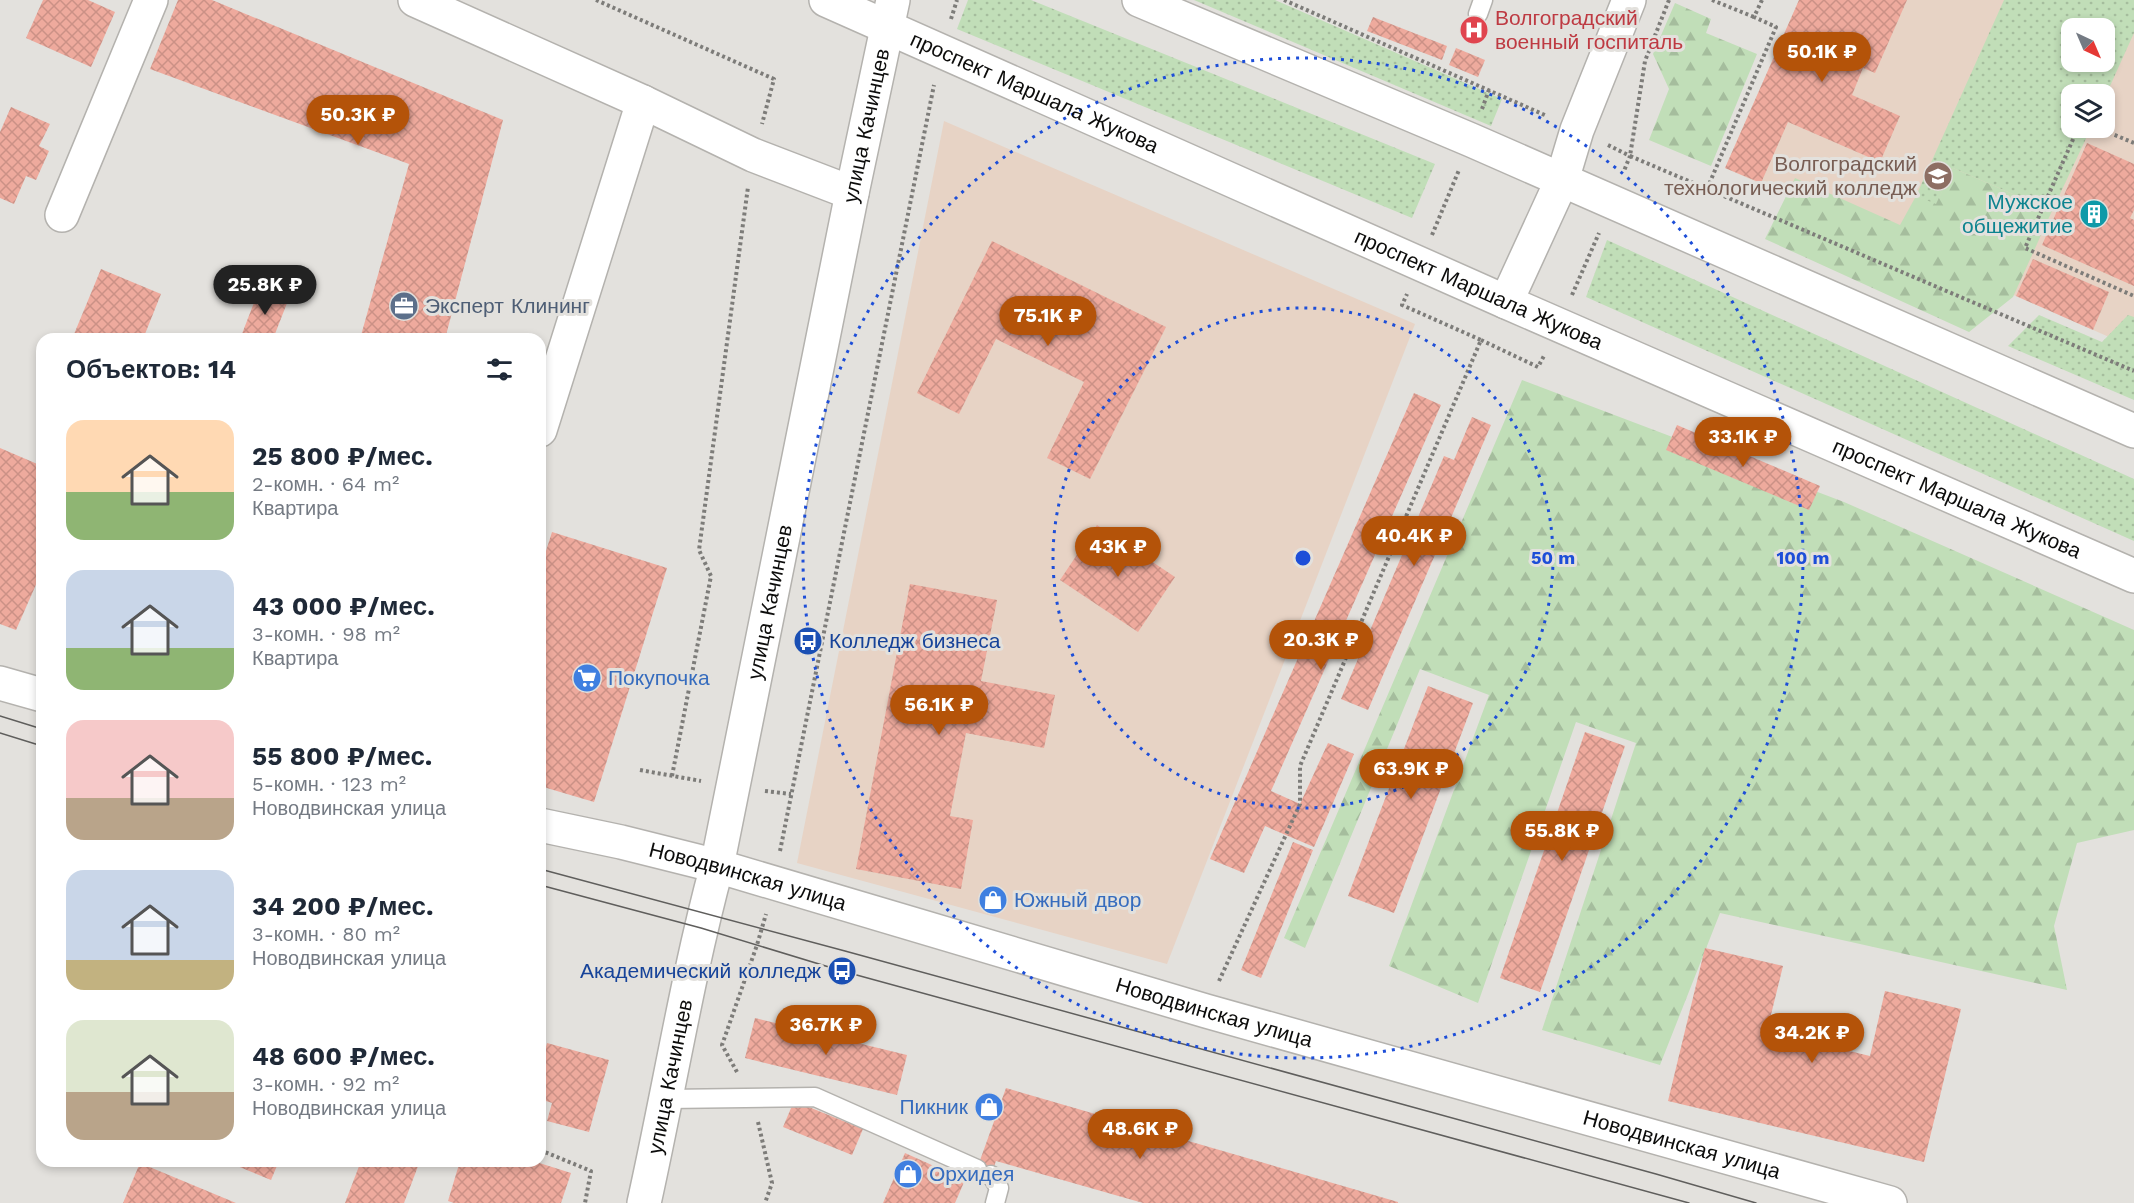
<!DOCTYPE html>
<html lang="ru">
<head>
<meta charset="utf-8">
<style>
	body { margin:0; font-family:"Work Sans",sans-serif; background:#f2f2f3; color:#1f2937; height:100vh; display:flex; flex-direction:column; font-size:22px; white-space:nowrap }
	* { box-sizing:border-box; margin:0 }
	p { font-size:20px; color:#747a83 }
	.icon { flex:none; width:33px; height:33px; fill:none; stroke:currentColor; stroke-width:2; stroke-linecap:round; stroke-linejoin:round }
	.map { position:relative; flex:1; overflow:hidden }
	.details { position:absolute; left:36px; top:333px; width:510px; height:834px; display:flex; flex-direction:column; background:#fff; border-radius:18px; box-shadow:0 3px 9px #0003 }
	.details>* { flex:none }
	.needle { width:39px; rotate:136deg }
	.buttons { position:absolute; left:2061px; top:18px; display:grid; gap:12px }
	.buttons a { display:grid; place-items:center; width:54px; height:54px; border-radius:12px; background:#fff; box-shadow:0 3px 9px #0003; font-size:30px }
	.price { position:absolute; translate:-50% -51px; padding:0 14px; border-radius:21px; background:#b45309; color:#fff; font-size:20px; line-height:39px; filter:drop-shadow(0 2px 3px #0008) }
	.price::after { content:''; position:absolute; left:50%; top:36px; width:18px; height:14px; margin-left:-9px; background:inherit; clip-path:polygon(0 0,100% 0,50% 100%) }
	.price.on { background:#222; color:#fff }
	ul { padding:0; list-style:none }
	li { display:flex; align-items:center; gap:18px; height:150px; padding:0 30px }
	li span { display:grid; place-items:center; flex:none; width:168px; height:120px; border-radius:18px; color:#555 }
	li>.icon { margin-inline-start:auto }
	span .icon { width:72px; height:72px; fill:#fffc; stroke-width:1 }
	li b { font-size:26px }
	h2 { display:flex; justify-content:space-between; align-items:center; height:72px; padding:0 30px; font-size:26px }
	.map>svg:first-child { display:block }
	.education { fill:#e7d3c5; fill-rule:evenodd }
	.grass { fill:url(#grass-dots); fill-rule:evenodd }
	.forest { fill:url(#forest-firs) }
	.building { fill:url(#building-cross-hatch) }
	.lines { fill:none; stroke-linecap:round; stroke-linejoin:round }
	.service-casing { stroke:#b4b2ae; stroke-width:21 }
	.minor-casing { stroke:#b4b2ae; stroke-width:36 }
	.secondary-casing { stroke:#b4b2ae; stroke-width:36 }
	.trunk-casing { stroke:#b4b2ae; stroke-width:36 }
	.path { stroke:#7d7c79; stroke-width:4; stroke-dasharray:3 3; stroke-linecap:butt }
	.service { stroke:#fff; stroke-width:18 }
	.minor { stroke:#fff; stroke-width:33 }
	.secondary { stroke:#fff; stroke-width:33 }
	.trunk { stroke:#fff; stroke-width:33 }
	.tram { stroke:#5f5e5c; stroke-width:1.5 }
	.ring { fill:none; stroke:#1d4ed8; stroke-width:3; stroke-dasharray:3 6 }
	.labels { text-anchor:middle; stroke-width:6; stroke-linejoin:round; paint-order:stroke }
	.health-label { font-size:21px; fill:#be3a42; stroke:#e3e1dd; text-anchor:start }
	.street-label { font-size:21px; fill:#0c0c0b; stroke:#e3e1dd }
	.education-label { font-size:21px; fill:#785e54; stroke:#e3e1dd; text-anchor:end }
	.culture-label { font-size:21px; fill:#0d838f; stroke:#e3e1dd; text-anchor:end }
	.service-label { font-size:21px; fill:#4e5e75; stroke:#e3e1dd; text-anchor:start }
	.transit-label { font-size:21px; fill:#164399; stroke:#e3e1dd; text-anchor:start }
	.shop-label { font-size:21px; fill:#366cbe; stroke:#e3e1dd; text-anchor:start }
	.centre { fill:#1d4ed8; stroke:#e3e1dd; stroke-width:3 }
	.ring-label { font-size:18px; text-anchor:middle; font-weight:bold; fill:#1d4ed8; stroke:#e3e1dd; stroke-width:6; stroke-linejoin:round; paint-order:stroke }
</style>
</head>
<body>
<div class="map">
<svg width="2134" height="1203" viewBox="0 0 2134 1203">
	<defs>
		<pattern id="grass-dots" width="8" height="8" patternUnits="userSpaceOnUse" patternTransform="scale(1.5)"><rect width="8" height="8" fill="#c1deb8"/><path d="M2 2h.1M6 6h.1" fill="none" stroke="#a5bd9d" stroke-width="1.8" stroke-linecap="round"/></pattern>
		<pattern id="forest-firs" width="22" height="20" patternUnits="userSpaceOnUse" patternTransform="scale(1.5)"><rect width="22" height="20" fill="#c1deb8"/><path d="M5 1l3.5 6h-7zM16 11l3.5 6h-7z" fill="#a5bd9d"/></pattern>
		<pattern id="building-cross-hatch" width="8" height="8" patternUnits="userSpaceOnUse" patternTransform="scale(1.5)"><rect width="8" height="8" fill="#eeaa9d"/><path d="M0 0l8 8M0 8l8-8" fill="none" stroke="#cb9186"/></pattern>
	</defs>
	<rect width="100%" height="100%" fill="#e3e1dd"/>
	<g class="education">
		<path d="M1799,0H2134V348L1725,168ZM2072,28H2104V62H2072ZM2072,94H2104V128H2072Z"/>
		<polygon points="944,121 1415,324 1167,964 797,863"/>
	</g>
	<g class="grass">
		<polygon points="968,0 1031,0 1435,164 1412,218 957,29"/>
		<polygon points="1194,0 1275,0 1502,99 1491,126"/>
		<path d="M2004,0H2134V33L2105,97L2104,94H2072V128H2091L2052,211L1953,168L1936,205L1916,196ZM2072,28H2104V62H2072Z"/>
		<polygon points="1607,240 2134,479 2134,541 1586,297"/>
		<polygon points="2039,315 2102,342 2128,315 2134,317 2134,400 2008,346"/>
	</g>
	<g class="forest">
		<polygon points="1675,3 1711,19 1706,33 1757,54 1711,166 1649,140 1669,89 1653,54"/>
		<polygon points="1953,168 2052,211 2013,297 1969,332 1765,239 1795,178 1900,225 1916,196 1936,204"/>
		<polygon points="1522,380 1844,502 2134,630 2134,830 2077,843 2054,926 2067,990 1720,913 1660,1065 1542,1030 1636,743 1576,722 1478,1003 1389,966 1489,695 1420,669 1305,948 1284,938"/>
	</g>
	<g class="building">
		<polygon points="43,0 88,0 115,12 91,67 26,38"/>
		<polygon points="178,0 212,0 503,120 445,339 360,339 409,164 150,69"/>
		<polygon points="1799,0 1907,0 1875,73 1863,68 1852,95 1900,116 1880,162 1788,122 1761,183 1725,168"/>
		<polygon points="1373,17 1447,46 1442,60 1367,31"/>
		<polygon points="1456,48 1485,60 1478,77 1449,65"/>
		<polygon points="11,107 50,124 39,146 49,151 36,180 26,176 14,204 0,198 0,132"/>
		<polygon points="2087,143 2134,164 2134,210 2130,218 2134,220 2134,286 2042,245"/>
		<polygon points="992,241 1166,327 1090,479 1047,458 1084,382 996,339 959,414 917,393"/>
		<polygon points="2033,259 2109,292 2093,330 2016,296"/>
		<polygon points="101,269 161,294 143,339 72,339"/>
		<polygon points="260,287 289,298 273,339 240,339"/>
		<polygon points="1414,393 1441,405 1271,791 1300,804 1328,743 1354,754 1314,847 1265,826 1244,873 1210,859"/>
		<polygon points="1472,417 1491,425 1368,710 1341,699 1444,456 1454,460"/>
		<polygon points="1677,425 1820,486 1809,510 1666,450"/>
		<polygon points="0,448 42,466 42,571 16,630 0,624"/>
		<polygon points="1097,525 1175,577 1138,632 1060,580"/>
		<polygon points="552,532 667,568 594,802 540,786 540,570"/>
		<polygon points="910,584 997,600 981,681 1055,695 1044,748 966,733 950,816 973,820 961,889 856,869"/>
		<polygon points="1428,686 1473,703 1394,913 1348,896"/>
		<polygon points="1585,732 1625,746 1540,992 1500,978"/>
		<polygon points="1293,842 1313,850 1261,978 1241,970"/>
		<polygon points="1705,948 1783,966 1767,1031 1870,1056 1885,991 1961,1009 1924,1162 1668,1101"/>
		<polygon points="755,1018 907,1055 897,1095 745,1058"/>
		<polygon points="547,1043 609,1060 589,1132 547,1121 552,1103 540,1099 540,1070"/>
		<polygon points="1006,1088 1398,1202 1398,1203 1143,1203 996,1161 988,1183 974,1177"/>
		<polygon points="794,1101 863,1129 852,1155 783,1127"/>
		<polygon points="905,1153 965,1180 955,1203 883,1203"/>
		<polygon points="225,1161 279,1161 271,1180"/>
		<polygon points="361,1161 420,1161 404,1203 345,1203"/>
		<polygon points="460,1161 533,1161 571,1173 561,1203 454,1203 448,1201"/>
		<polygon points="140,1163 236,1203 123,1203"/>
	</g>
	<g class="lines">
		<g class="service-casing">
			<g id="service">
				<polyline points="1478,14 1483,0"/>
				<polyline points="667,1099 815,1097 977,1169"/>
				<polyline points="991,1175 999,1188 995,1203"/>
			</g>
		</g>
		<g class="minor-casing">
			<g id="minor">
				<polyline points="415,0 643,102 753,155 852,193"/>
				<polyline points="62,215 151,0"/>
				<polyline points="1506,302 1562,180 1577,130 1629,0"/>
				<polyline points="540,430 643,102"/>
				<polyline points="0,683 42,695"/>
				<path id="s1" d="M540,825L621,842L717,866L1206,1011L1890,1203"/>
			</g>
		</g>
		<g class="secondary-casing">
			<g id="secondary">
				<path id="s2" d="M644,1203C669,1091 687,977 717,866L852,193L893,0"/>
			</g>
		</g>
		<g class="trunk-casing">
			<g id="trunk">
				<path id="s3" d="M826,0L1506,302L2134,576"/>
				<polyline points="1139,0 1471,140 2134,431"/>
			</g>
		</g>
		<g class="path">
			<polyline points="596,0 774,79 762,124"/>
			<polyline points="1284,0 1547,116"/>
			<polyline points="1669,0 1645,61 1630,156 2134,371"/>
			<polyline points="1712,0 1754,17"/>
			<polyline points="951,19 957,0"/>
			<polyline points="1482,109 1489,90"/>
			<polyline points="2078,128 2025,248 2134,296"/>
			<polyline points="2098,128 2134,143"/>
			<polyline points="1608,145 1630,156 1624,171"/>
			<polyline points="1707,189 1776,27 1754,17 1762,0"/>
			<polyline points="1432,235 1459,170"/>
			<polyline points="1572,295 1599,233"/>
			<polyline points="1481,340 1538,367 1545,354"/>
			<polyline points="640,770 701,781"/>
			<polyline points="672,776 711,576 699,550 748,187"/>
			<polyline points="765,791 791,794"/>
			<polyline points="780,851 934,85"/>
			<polyline points="1219,981 1300,804 1300,766 1481,340 1402,305 1407,294"/>
			<polyline points="737,1072 722,1045 757,945 766,914"/>
			<polyline points="758,1122 772,1183 765,1203"/>
			<polyline points="540,1150 591,1171 585,1203"/>
		</g>
		<use href="#service" class="service"/>
		<use href="#minor" class="minor"/>
		<use href="#secondary" class="secondary"/>
		<use href="#trunk" class="trunk"/>
		<g class="tram">
			<polyline points="0,716 42,729"/>
			<polyline points="0,733 42,746"/>
			<polyline points="540,869 845,951 1656,1174 1756,1203"/>
			<polyline points="540,885 701,928 842,971 1689,1203"/>
		</g>
	</g>
	<g class="ring">
		<circle cx="1303" cy="558" r="250"/>
		<circle cx="1303" cy="558" r="500"/>
	</g>
	<defs>
		<g id="hospital-disc" transform="scale(1.5)"><circle r="9.5" fill="#e0444e" stroke="#e3e1dd"/><path d="M-5-5h3v3.5h4V-5h3V5h-3V1.5h-4V5h-3Z" fill="#fff"/></g>
		<g id="university-disc" transform="scale(1.5)"><circle r="9.5" fill="#8d6e63" stroke="#e3e1dd"/><path d="M0-5L7-2L0 1L-7-2ZM-4 1L0 2.5L4 1V4Q0 6-4 4Z" fill="#fff"/></g>
		<g id="building-disc" transform="scale(1.5)"><circle r="9.5" fill="#0f9aa8" stroke="#e3e1dd"/><path d="M-4-6H4V6H1V3H-1V6H-4ZM-2.5-4.3h1.7v1.8h-1.7ZM.8-4.3h1.7v1.8H.8ZM-2.5-1h1.7V.8h-1.7ZM.8-1h1.7V.8H.8Z" fill="#fff"/></g>
		<g id="office-disc" transform="scale(1.5)"><circle r="9.5" fill="#5c6f8a" stroke="#e3e1dd"/><path d="M-6-3h4V-5.5h4V-3h4V5H-6ZM-1-4.5V-3h2v-1.5ZM-6 0V1H6V0Z" fill="#fff"/></g>
		<g id="bus-disc" transform="scale(1.5)"><circle r="9.5" fill="#1a4fb4" stroke="#e3e1dd"/><path d="M-5-6H5V4H4V6H2V4H-2V6H-4V4H-5ZM-3.5-4V0h7V-4ZM-3.5 1.2v1.5H-2V1.2ZM2 1.2v1.5H3.5V1.2Z" fill="#fff"/></g>
		<g id="supermarket-disc" transform="scale(1.5)"><circle r="9.5" fill="#3f7fe0" stroke="#e3e1dd"/><path d="M-6-5.5h2.5l.6 2H6L4.5 2H-2.5L-4.4-4H-6ZM-1.5 3.2a1.3 1.3 0 1 0 .1 0ZM3 3.2a1.3 1.3 0 1 0 .1 0Z" fill="#fff"/></g>
		<g id="shop-disc" transform="scale(1.5)"><circle r="9.5" fill="#3f7fe0" stroke="#e3e1dd"/><path d="M-5-2.5h2.3a2.7 3.5 0 0 1 5.4 0H5L5.5 6h-11ZM-1.5-2.5h3a1.5 2.3 0 0 0-3 0Z" fill="#fff"/></g>
	</defs>
	<g fill-rule="evenodd">
		<use href="#hospital-disc" x="1474" y="30"/>
		<use href="#university-disc" x="1938" y="176"/>
		<use href="#building-disc" x="2094" y="214"/>
		<use href="#office-disc" x="404" y="306"/>
		<use href="#bus-disc" x="808" y="641"/>
		<use href="#supermarket-disc" x="587" y="678"/>
		<use href="#shop-disc" x="993" y="900"/>
		<use href="#bus-disc" x="842" y="971"/>
		<use href="#shop-disc" x="989" y="1107"/>
		<use href="#shop-disc" x="908" y="1174"/>
	</g>
	<g class="labels">
		<g class="health-label">
			<text x="1495" y="25">Волгоградский<tspan x="1495" dy="24">военный госпиталь</tspan></text>
		</g>
		<g class="street-label">
			<text dy="7" stroke="none"><textPath href="#s3" startOffset="228">проспект Маршала Жукова</textPath></text>
			<text dy="7" stroke="none"><textPath href="#s2" startOffset="1100">улица Качинцев</textPath></text>
			<text dy="7" stroke="none"><textPath href="#s3" startOffset="714">проспект Маршала Жукова</textPath></text>
			<text dy="7" stroke="none"><textPath href="#s3" startOffset="1236">проспект Маршала Жукова</textPath></text>
			<text dy="7" stroke="none"><textPath href="#s2" startOffset="614">улица Качинцев</textPath></text>
			<text dy="7" stroke="none"><textPath href="#s1" startOffset="214">Новодвинская улица</textPath></text>
			<text dy="7" stroke="none"><textPath href="#s1" startOffset="700">Новодвинская улица</textPath></text>
			<text dy="7" stroke="none"><textPath href="#s2" startOffset="129">улица Качинцев</textPath></text>
			<text dy="7" stroke="none"><textPath href="#s1" startOffset="1186">Новодвинская улица</textPath></text>
		</g>
		<g class="education-label">
			<text x="1917" y="171">Волгоградский<tspan x="1917" dy="24">технологический колледж</tspan></text>
		</g>
		<g class="culture-label">
			<text x="2073" y="209">Мужское<tspan x="2073" dy="24">общежитие</tspan></text>
		</g>
		<g class="service-label">
			<text x="425" y="313">Эксперт Клининг</text>
		</g>
		<g class="transit-label">
			<text x="829" y="648">Колледж бизнеса</text>
			<text x="821" y="978" text-anchor="end">Академический колледж</text>
		</g>
		<g class="shop-label">
			<text x="608" y="685">Покупочка</text>
			<text x="1014" y="907">Южный двор</text>
			<text x="968" y="1114" text-anchor="end">Пикник</text>
			<text x="929" y="1181">Орхидея</text>
		</g>
	</g>
	<circle cx="1303" cy="558" r="9" class="centre"/>
	<g class="ring-label">
		<text x="1553" y="564">50 m</text>
		<text x="1803" y="564">100 m</text>
	</g>
</svg>
<div class="buttons">
<a><svg class="needle" viewBox="-14 -14 28 28"><path d="M0-13l5 13h-10z" fill="#e53935"/><path d="M0 13l5-13h-10z" fill="#747a83"/></svg></a>
<a><svg class="icon" aria-label="layers" viewBox="0 0 24 24"><path d="M12 4l9 5-9 5-9-5zM3 14l9 5 9-5"/></svg></a>
</div>
<b class="price" style="left:1822px;top:83px">50.1K ₽</b>
<b class="price" style="left:358px;top:146px">50.3K ₽</b>
<b class="price on" style="left:265px;top:316px">25.8K ₽</b>
<b class="price" style="left:1048px;top:347px">75.1K ₽</b>
<b class="price" style="left:1743px;top:468px">33.1K ₽</b>
<b class="price" style="left:1414px;top:567px">40.4K ₽</b>
<b class="price" style="left:1118px;top:578px">43K ₽</b>
<b class="price" style="left:1321px;top:671px">20.3K ₽</b>
<b class="price" style="left:939px;top:736px">56.1K ₽</b>
<b class="price" style="left:1411px;top:800px">63.9K ₽</b>
<b class="price" style="left:1562px;top:862px">55.8K ₽</b>
<b class="price" style="left:826px;top:1056px">36.7K ₽</b>
<b class="price" style="left:1812px;top:1064px">34.2K ₽</b>
<b class="price" style="left:1140px;top:1160px">48.6K ₽</b>
<section class="details">
<h2>Объектов: 14<svg class="icon" aria-label="filters" viewBox="0 0 24 24"><path d="M4 7h16M4 17h16"/><circle cx="9" cy="7" r="2"/><circle cx="15" cy="17" r="2"/></svg></h2>
<ul>
<li><span style="background:linear-gradient(#ffd9b3 60%,#8fb573 0)"><svg class="icon" aria-label="home" viewBox="0 0 24 24"><path d="M3 11l9-7 9 7M6 9v11h12V9"/></svg></span><div><b>25 800 ₽/мес.</b><p>2-комн. · 64 m²</p><p>Квартира</p></div></li>
<li><span style="background:linear-gradient(#c9d6e8 65%,#8fb573 0)"><svg class="icon" aria-label="home" viewBox="0 0 24 24"><path d="M3 11l9-7 9 7M6 9v11h12V9"/></svg></span><div><b>43 000 ₽/мес.</b><p>3-комн. · 98 m²</p><p>Квартира</p></div></li>
<li><span style="background:linear-gradient(#f6c9c9 65%,#b9a48a 0)"><svg class="icon" aria-label="home" viewBox="0 0 24 24"><path d="M3 11l9-7 9 7M6 9v11h12V9"/></svg></span><div><b>55 800 ₽/мес.</b><p>5-комн. · 123 m²</p><p>Новодвинская улица</p></div></li>
<li><span style="background:linear-gradient(#c9d6e8 75%,#c2b280 0)"><svg class="icon" aria-label="home" viewBox="0 0 24 24"><path d="M3 11l9-7 9 7M6 9v11h12V9"/></svg></span><div><b>34 200 ₽/мес.</b><p>3-комн. · 80 m²</p><p>Новодвинская улица</p></div></li>
<li><span style="background:linear-gradient(#dfe7d0 60%,#b9a48a 0)"><svg class="icon" aria-label="home" viewBox="0 0 24 24"><path d="M3 11l9-7 9 7M6 9v11h12V9"/></svg></span><div><b>48 600 ₽/мес.</b><p>3-комн. · 92 m²</p><p>Новодвинская улица</p></div></li>
</ul>
</section>
</div>
</body>
</html>
